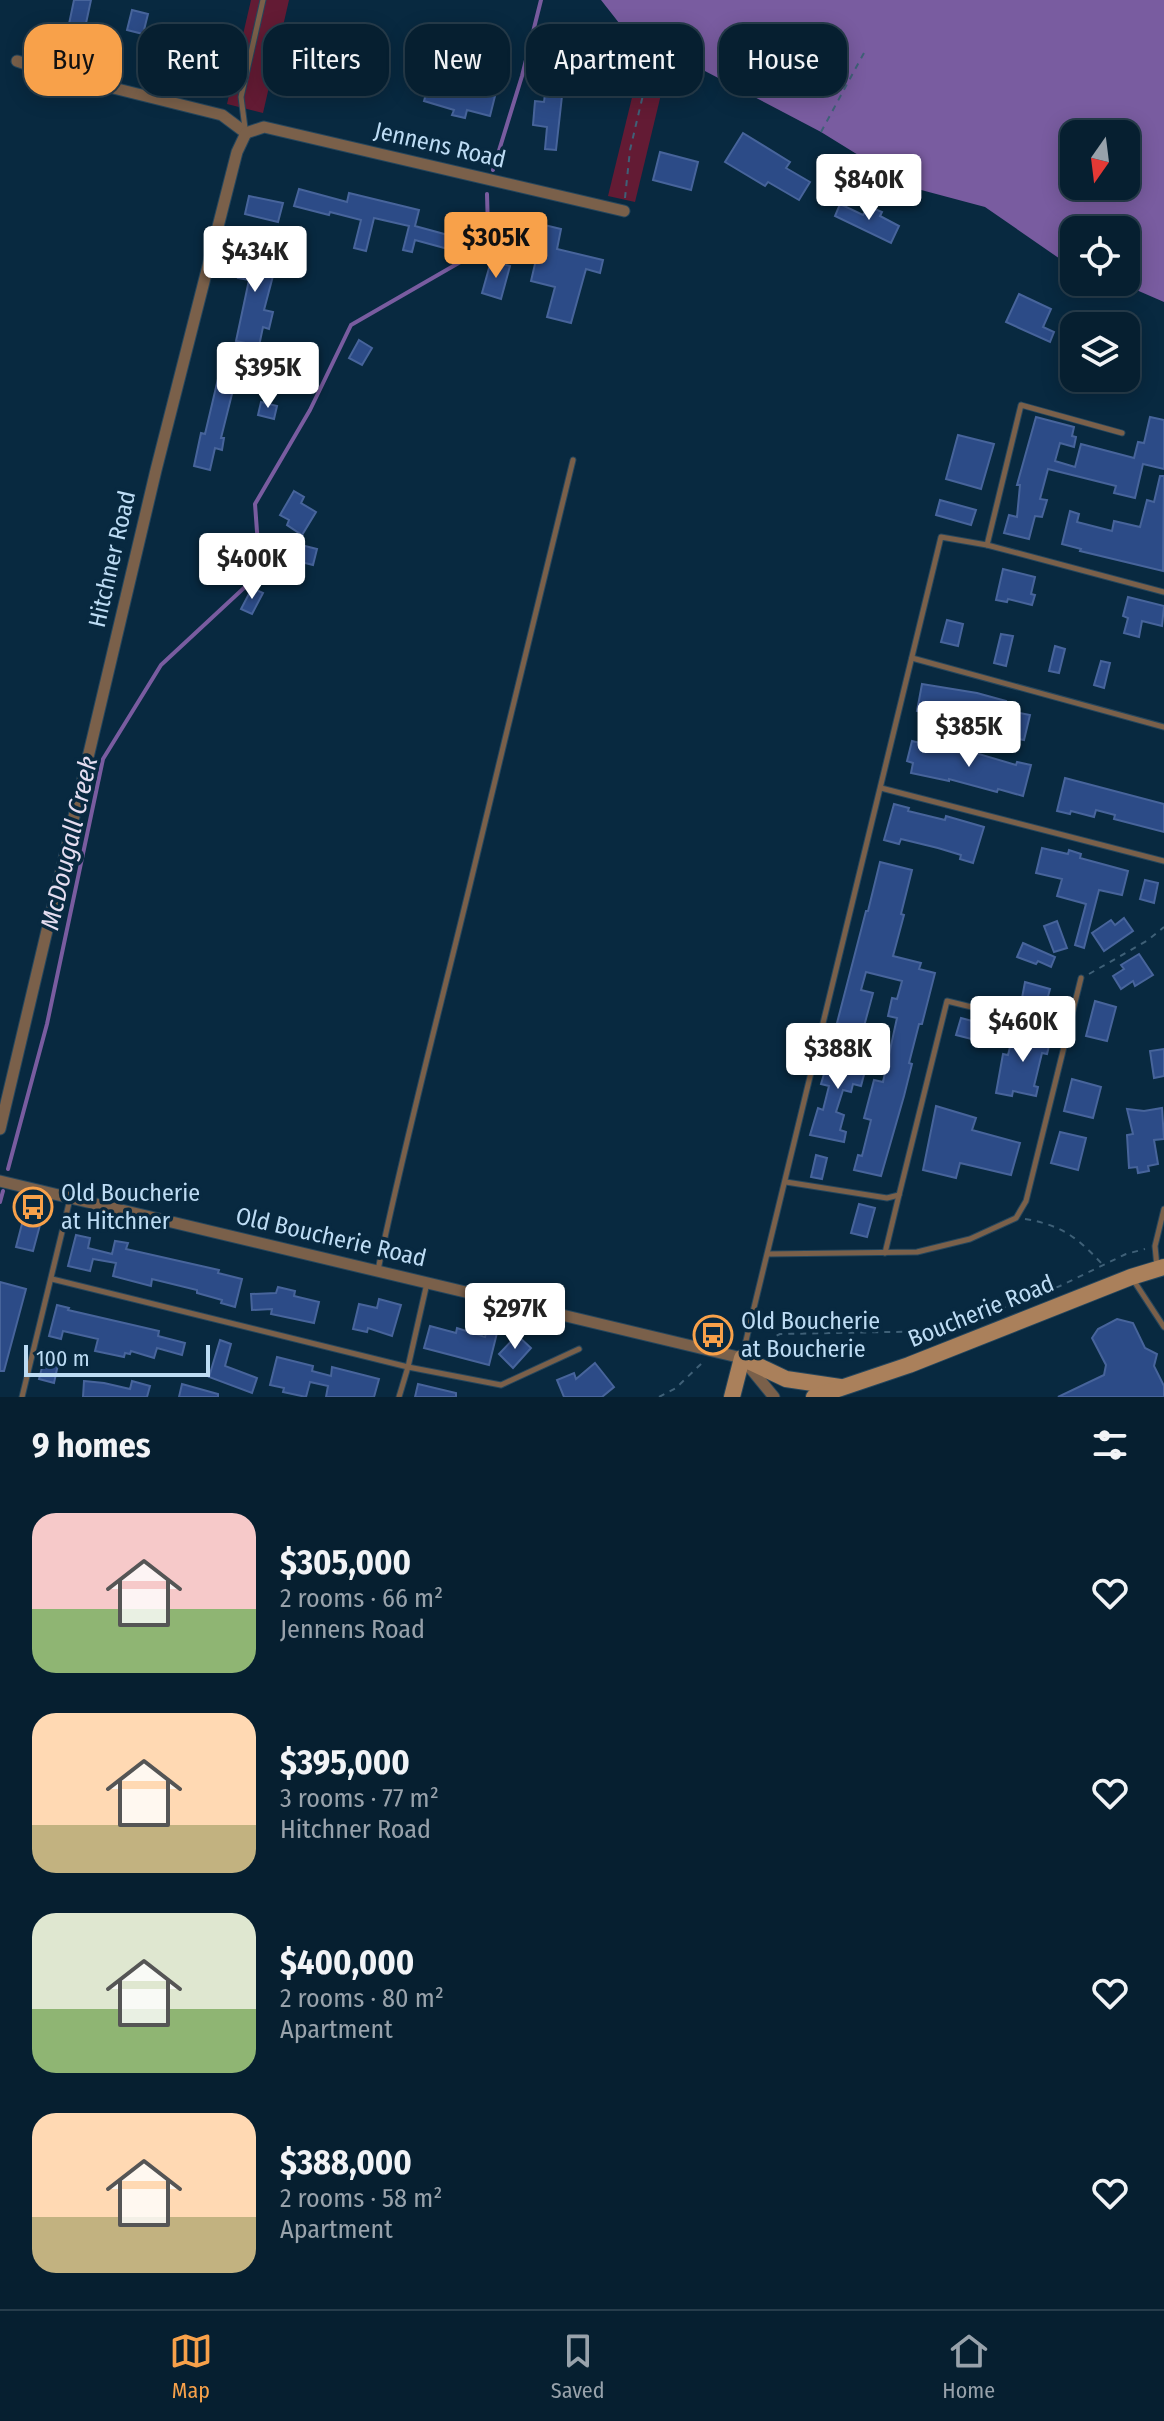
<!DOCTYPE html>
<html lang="en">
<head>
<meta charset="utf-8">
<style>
	body { margin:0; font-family:"Fira Sans Condensed",sans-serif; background:#142c3c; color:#f1f3f6; height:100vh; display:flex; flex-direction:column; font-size:30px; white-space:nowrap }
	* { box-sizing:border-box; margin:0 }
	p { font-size:26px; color:#98a2ab }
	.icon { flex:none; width:44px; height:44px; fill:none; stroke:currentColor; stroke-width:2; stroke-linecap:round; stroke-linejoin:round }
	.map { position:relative; height:1397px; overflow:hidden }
	.side { display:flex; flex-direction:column; background:#061f30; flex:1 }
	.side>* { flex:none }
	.hud { position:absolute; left:24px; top:24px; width:1116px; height:72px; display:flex; gap:16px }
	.needle { width:52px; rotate:194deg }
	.fabs { position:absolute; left:1060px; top:120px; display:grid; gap:16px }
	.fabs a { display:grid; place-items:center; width:80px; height:80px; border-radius:16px; background:#061f30; box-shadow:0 4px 20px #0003,0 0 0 2px #273d4c; font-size:40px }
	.scale { position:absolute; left:24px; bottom:20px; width:186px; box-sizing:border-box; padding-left:8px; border:4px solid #bddcf4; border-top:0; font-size:22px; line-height:28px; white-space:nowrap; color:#bddcf4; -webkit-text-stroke:6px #082940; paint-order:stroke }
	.price { position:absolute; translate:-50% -68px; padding:0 18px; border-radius:8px; background:#fff; color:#222; font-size:26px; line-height:52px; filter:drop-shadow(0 2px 4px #0008) }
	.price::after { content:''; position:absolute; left:50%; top:48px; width:24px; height:18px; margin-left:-12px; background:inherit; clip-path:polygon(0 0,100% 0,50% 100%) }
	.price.current { background:#f8a14a; color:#111 }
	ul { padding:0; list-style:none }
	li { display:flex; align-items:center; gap:24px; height:200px; padding:0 32px }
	li span { display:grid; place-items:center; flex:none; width:224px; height:160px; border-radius:24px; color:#555 }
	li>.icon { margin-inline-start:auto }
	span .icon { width:96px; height:96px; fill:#fffc; stroke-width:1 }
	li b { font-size:34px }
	h2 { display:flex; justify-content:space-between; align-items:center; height:96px; padding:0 32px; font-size:34px }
	.pill { padding:0 28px; border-radius:24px; background:#061f30; box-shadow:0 4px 20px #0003,0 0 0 2px #273d4c; font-size:28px; line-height:72px }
	.pill.current { background:#f8a14a; color:#111 }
	.tabs { display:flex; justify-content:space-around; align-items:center; height:112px; border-top:2px solid #273d4c; background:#061f30; font-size:22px; color:#98a2ab }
	.tabs a { display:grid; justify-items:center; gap:4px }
	.tabs .current { color:#f8a14a }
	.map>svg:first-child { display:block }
	.green { fill:#631b34 }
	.water { fill:#795ca0; fill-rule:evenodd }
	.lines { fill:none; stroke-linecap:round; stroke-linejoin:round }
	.stream { stroke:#795ca0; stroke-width:4 }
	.building { fill:#2c4b87; stroke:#47649b; stroke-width:2 }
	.lane-casing { stroke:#25465d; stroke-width:7 }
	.street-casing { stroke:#25465d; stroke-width:13 }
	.secondary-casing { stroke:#25465d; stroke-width:18 }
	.path { stroke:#3f6077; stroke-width:2; stroke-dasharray:6 6; stroke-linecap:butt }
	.lane { stroke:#7a604a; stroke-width:5 }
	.street { stroke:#7a604a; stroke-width:11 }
	.secondary { stroke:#aa805b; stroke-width:16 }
	.labels { text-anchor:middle; stroke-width:7; stroke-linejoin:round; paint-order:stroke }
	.street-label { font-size:24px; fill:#bddcf4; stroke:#082940 }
	.poi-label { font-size:24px; fill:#bddcf4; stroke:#082940; text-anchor:start }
	.water-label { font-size:26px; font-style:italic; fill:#e4ddf0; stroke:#082940 }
</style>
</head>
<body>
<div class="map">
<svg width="1164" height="1397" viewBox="0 0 1164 1397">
	<rect width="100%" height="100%" fill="#082940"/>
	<g class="green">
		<polygon points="251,0 289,0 263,113 227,104"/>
		<polygon points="646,40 671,53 635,202 608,196"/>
	</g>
	<path class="water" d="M601,0H1164V302L1118,282H1126V230H1074V266L1063,261L985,207L910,187L821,132L623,28ZM1074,134H1126V186H1074Z"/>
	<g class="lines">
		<g class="stream">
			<polyline points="493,170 522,76 541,0"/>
			<polyline points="8,1169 47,1024 103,759 161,665 260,573 255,504 310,410 351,325 469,257 488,230 487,194"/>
			<polyline points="0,1202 3,1191"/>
		</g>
	</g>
	<g class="building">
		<polygon points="74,0 91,0 85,28 69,24"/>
		<polygon points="132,10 148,14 143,34 127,30"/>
		<polygon points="179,29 215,37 208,71 211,71 208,86 192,82 197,63 172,57"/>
		<polygon points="310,30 333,38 326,58 335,61 330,76 300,66 290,94 277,90 294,42 305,46"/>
		<polygon points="358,61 385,69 378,92 351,84"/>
		<polygon points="420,72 441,78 439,85 459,91 460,87 495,96 490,116 467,110 465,118 452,115 454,110 424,101 426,94 414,90"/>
		<polygon points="545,94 562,96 556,150 545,149 547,127 533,125 535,101 544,102"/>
		<polygon points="743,133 790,162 786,168 810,182 799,200 768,182 765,186 725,162"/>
		<polygon points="660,152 698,162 691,190 653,180"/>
		<polygon points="299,189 347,202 349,193 419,210 415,226 448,235 452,220 467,224 459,252 415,240 412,252 403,250 409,226 374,218 366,251 354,248 361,220 330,212 329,215 294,206"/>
		<polygon points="249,196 283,203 278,222 245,214"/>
		<polygon points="840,204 863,215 868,206 882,212 880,216 899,226 891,243 835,216"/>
		<polygon points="536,223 561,229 557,249 603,260 600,273 586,269 571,323 547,317 555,287 531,281 538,251 530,249"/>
		<polygon points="250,238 268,243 262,270 274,272 264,310 273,312 269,329 263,327 259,346 236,341 249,280 238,278"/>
		<polygon points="491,261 510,266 501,299 482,293"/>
		<polygon points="1019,294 1051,309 1043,327 1054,332 1050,342 1006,322"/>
		<polygon points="359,340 372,348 362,365 349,358"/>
		<polygon points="225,349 242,354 221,438 224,438 222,450 215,448 210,470 194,466 201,433 205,434"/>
		<polygon points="261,402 277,406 274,419 258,415"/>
		<polygon points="1036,417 1074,427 1072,436 1076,437 1074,447 1060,443 1055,461 1075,467 1081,444 1134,458 1138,442 1144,443 1150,417 1164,420 1164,469 1143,464 1135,498 1114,493 1116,486 1048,469 1040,499 1047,500 1042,517 1035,516 1029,539 1004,533 1009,515 1017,517 1020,485 1017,485"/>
		<polygon points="958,435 994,444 981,489 946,479"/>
		<polygon points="1160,476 1164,476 1163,571 1080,551 1081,549 1062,544 1070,511 1079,514 1077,522 1112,531 1114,521 1140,527 1147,500 1154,502"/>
		<polygon points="294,491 304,497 301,503 316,512 302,535 287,525 289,520 280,515"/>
		<polygon points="940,500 976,510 971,525 936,515"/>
		<polygon points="301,545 317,549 313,565 297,561"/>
		<polygon points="1003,569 1035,577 1031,594 1035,595 1032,605 1008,599 1007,602 996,600"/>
		<polygon points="252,588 263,593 252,614 241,609"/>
		<polygon points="1128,597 1164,606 1162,626 1142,621 1139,637 1124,633 1128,618 1123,616"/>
		<polygon points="947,620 963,624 958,646 941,642"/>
		<polygon points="1001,634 1013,636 1006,666 994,663"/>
		<polygon points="1055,646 1065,649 1059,673 1049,671"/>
		<polygon points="1101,661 1110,663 1104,688 1094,685"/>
		<polygon points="922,684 977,693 1006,701 1004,710 1030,715 1024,740 994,734 995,727 970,721 973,710 952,705 950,717 917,711"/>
		<polygon points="912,741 969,755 969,751 1016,765 1017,762 1031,765 1023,796 998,789 997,792 949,779 949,781 911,773 913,763 907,761"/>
		<polygon points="1065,778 1164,804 1164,832 1114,819 1115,815 1096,810 1094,817 1071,811 1070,814 1057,811"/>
		<polygon points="894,804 909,808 908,811 945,820 946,816 984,827 973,863 960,859 961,855 938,848 901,839 899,844 884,840"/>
		<polygon points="1042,848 1068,854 1069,850 1081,854 1080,858 1128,871 1122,895 1099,890 1084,948 1075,945 1086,904 1057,896 1062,879 1036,873"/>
		<polygon points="880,862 912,870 901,914 904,915 893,956 921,963 919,969 935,973 922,1024 919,1024 909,1063 912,1064 904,1096 881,1176 854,1170 858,1155 862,1156 871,1120 864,1118 874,1080 883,1082 897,1018 888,1016 892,998 897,999 902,981 866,972 861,990 873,993 863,1030 837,1023 866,911 868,911"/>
		<polygon points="1145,880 1158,883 1154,903 1140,899"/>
		<polygon points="1124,918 1133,931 1104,951 1092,933 1111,920 1115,925"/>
		<polygon points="1057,921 1067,948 1054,952 1044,926"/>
		<polygon points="1023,943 1055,957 1051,967 1038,961 1036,964 1017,957"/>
		<polygon points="1139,954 1153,975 1135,986 1133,981 1121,989 1113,976 1124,969 1121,965"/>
		<polygon points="1025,982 1050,989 1046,1004 1022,998"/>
		<polygon points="1095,1001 1116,1007 1107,1041 1086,1036"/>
		<polygon points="961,1018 995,1027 991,1044 956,1035"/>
		<polygon points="1014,1031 1039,1037 1041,1031 1052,1034 1047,1054 1042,1053 1034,1086 1038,1087 1036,1096 1013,1091 1012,1096 996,1093 1003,1054 1008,1055"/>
		<polygon points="832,1047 869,1056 861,1086 853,1084 851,1092 843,1090 836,1112 844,1115 840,1130 846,1132 844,1142 810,1135 818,1108 823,1110 829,1086 821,1084"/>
		<polygon points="1164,1049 1164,1076 1154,1078 1150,1051"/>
		<polygon points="1072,1079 1101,1087 1093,1118 1064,1111"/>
		<polygon points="936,1106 976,1118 972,1130 1020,1143 1011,1175 960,1163 956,1178 923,1170"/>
		<polygon points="1162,1108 1164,1139 1154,1140 1158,1164 1148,1166 1149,1171 1138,1173 1137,1167 1129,1168 1127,1135 1133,1134 1127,1109 1144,1111"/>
		<polygon points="1060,1132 1086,1138 1078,1170 1051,1163"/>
		<polygon points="816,1155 827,1158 822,1179 811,1177"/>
		<polygon points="859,1204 875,1208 867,1237 851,1233"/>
		<polygon points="23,1220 40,1225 33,1251 16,1247"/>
		<polygon points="76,1235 90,1238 88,1248 112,1254 115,1241 128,1243 126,1249 219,1270 218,1273 242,1279 235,1307 221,1303 222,1300 197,1293 197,1290 152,1279 151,1286 113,1276 116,1263 93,1259 90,1271 68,1266"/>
		<polygon points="0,1282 26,1289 4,1371 0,1371"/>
		<polygon points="278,1287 295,1291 294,1296 319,1302 314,1323 271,1314 272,1309 252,1310 251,1294 276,1293"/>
		<polygon points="379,1299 401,1305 392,1336 368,1328 367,1332 353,1329 359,1304 377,1308"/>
		<polygon points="57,1305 69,1308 68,1310 159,1331 158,1336 185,1343 182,1355 157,1348 154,1358 131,1351 130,1354 125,1353 124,1357 95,1351 98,1339 63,1331 61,1339 49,1336"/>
		<polygon points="1117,1319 1133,1323 1145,1348 1157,1354 1154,1366 1164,1386 1164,1397 1058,1397 1104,1375 1106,1365 1092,1338 1098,1329"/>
		<polygon points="430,1326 456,1333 457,1328 485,1337 488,1326 498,1329 489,1365 424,1348"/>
		<polygon points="517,1335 531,1348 513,1368 499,1354"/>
		<polygon points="220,1340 231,1344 225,1366 257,1378 252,1393 209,1377"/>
		<polygon points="45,1356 59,1360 54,1383 39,1379"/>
		<polygon points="277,1357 313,1366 312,1371 331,1376 332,1367 379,1379 374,1397 326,1397 328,1386 310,1382 306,1397 283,1392 284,1388 270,1385"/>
		<polygon points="595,1363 614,1387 602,1397 564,1397 557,1380 574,1373 576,1379"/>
		<polygon points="84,1381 104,1383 130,1389 132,1381 150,1386 147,1397 83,1397"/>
		<polygon points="182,1384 218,1394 218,1397 179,1397"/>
		<polygon points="418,1384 456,1393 456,1397 415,1397"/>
	</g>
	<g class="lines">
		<g class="lane-casing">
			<g id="lane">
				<polyline points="245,128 241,97 263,0"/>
				<polyline points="987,545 1021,405 1122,433"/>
				<polyline points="912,658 1164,727"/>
				<polyline points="881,788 1164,861"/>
				<polyline points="786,1182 887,1198 899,1195 947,1001 1070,1031"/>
				<polyline points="885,1253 899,1195"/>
				<polyline points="768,1254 917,1252 970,1239 1016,1218 1026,1201 1081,978"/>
				<polyline points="1157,1267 1155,1246 1164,1209"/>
				<path d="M378,1270C406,1135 442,1002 474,868C507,732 539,595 573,460"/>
				<polyline points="52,1279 408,1367 501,1385 579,1349"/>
				<polyline points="1134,1281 1164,1327"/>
				<polyline points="742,1357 941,537 987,545 1164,592"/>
				<polyline points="22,1397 70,1199"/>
				<polyline points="399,1397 408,1367 427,1283"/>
			</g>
		</g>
		<g class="street-casing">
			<g id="street">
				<polyline points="17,61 49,72 222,115 246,133"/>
				<polyline points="246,133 264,127 624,211"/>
				<polyline points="0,1129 156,470 237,152 246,133"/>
				<polyline points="0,1181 742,1358 774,1397"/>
			</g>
		</g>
		<g class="secondary-casing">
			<g id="secondary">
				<polyline points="732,1397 742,1358 786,1379 840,1387"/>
				<polyline points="814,1397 909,1365 1131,1277 1164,1267"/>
			</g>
		</g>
		<g class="path">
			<polyline points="821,132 865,51"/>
			<polyline points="625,198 630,150 655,44"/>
			<polyline points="1089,974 1148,940 1164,927"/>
			<path d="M1025,1219C1062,1225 1078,1238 1103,1265"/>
			<polyline points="755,1346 780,1334 946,1331 1060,1286 1126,1254 1145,1249"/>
			<polyline points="659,1397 676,1388 702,1363"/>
		</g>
		<use href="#lane" class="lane"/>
		<use href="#street" class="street"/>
		<use href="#secondary" class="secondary"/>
	</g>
	<defs>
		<g id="bus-ring" transform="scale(2)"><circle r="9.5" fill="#082940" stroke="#f8a14a" stroke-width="1.5"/><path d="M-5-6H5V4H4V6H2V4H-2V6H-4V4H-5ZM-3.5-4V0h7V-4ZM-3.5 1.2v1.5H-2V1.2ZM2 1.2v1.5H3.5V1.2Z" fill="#f8a14a"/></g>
	</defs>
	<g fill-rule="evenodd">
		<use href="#bus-ring" x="33" y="1207"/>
		<use href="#bus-ring" x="713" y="1335"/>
	</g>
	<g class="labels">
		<g class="street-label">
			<text transform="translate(440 145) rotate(13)" y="8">Jennens Road</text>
			<text transform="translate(112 559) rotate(-77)" y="8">Hitchner Road</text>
			<text transform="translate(331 1237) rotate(13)" y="8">Old Boucherie Road</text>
			<text transform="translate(981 1311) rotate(-22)" y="8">Boucherie Road</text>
		</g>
		<g class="poi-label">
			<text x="61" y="1201">Old Boucherie<tspan x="61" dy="28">at Hitchner</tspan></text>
			<text x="741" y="1329">Old Boucherie<tspan x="741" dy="28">at Boucherie</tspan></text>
		</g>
		<g class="water-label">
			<text transform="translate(69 843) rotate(-77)" y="9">McDougall Creek</text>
		</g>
	</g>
</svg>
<div class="fabs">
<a><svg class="needle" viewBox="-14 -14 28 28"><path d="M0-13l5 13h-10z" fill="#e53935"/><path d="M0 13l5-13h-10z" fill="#98a2ab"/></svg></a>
<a><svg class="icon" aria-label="locate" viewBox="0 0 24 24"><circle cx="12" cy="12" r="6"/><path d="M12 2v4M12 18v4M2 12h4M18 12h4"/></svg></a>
<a><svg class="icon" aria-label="layers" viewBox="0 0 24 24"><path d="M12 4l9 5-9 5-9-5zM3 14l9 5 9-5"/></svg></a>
</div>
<div class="scale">100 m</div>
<b class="price" style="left:869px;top:222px">$840K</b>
<b class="price current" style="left:496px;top:280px">$305K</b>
<b class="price" style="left:255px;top:294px">$434K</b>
<b class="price" style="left:268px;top:410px">$395K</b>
<b class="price" style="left:252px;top:601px">$400K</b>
<b class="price" style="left:969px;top:769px">$385K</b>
<b class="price" style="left:1023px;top:1064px">$460K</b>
<b class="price" style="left:838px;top:1091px">$388K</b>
<b class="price" style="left:515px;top:1351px">$297K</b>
<div class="hud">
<a class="pill current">Buy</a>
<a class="pill">Rent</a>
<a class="pill">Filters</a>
<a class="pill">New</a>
<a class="pill">Apartment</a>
<a class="pill">House</a>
</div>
</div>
<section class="side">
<h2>9 homes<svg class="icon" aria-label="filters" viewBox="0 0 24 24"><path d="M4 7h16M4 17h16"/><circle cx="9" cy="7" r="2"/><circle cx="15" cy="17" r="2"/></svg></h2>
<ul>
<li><span style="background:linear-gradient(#f6c9c9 60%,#8fb573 0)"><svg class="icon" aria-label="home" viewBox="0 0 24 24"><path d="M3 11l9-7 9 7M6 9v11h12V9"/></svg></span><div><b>$305,000</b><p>2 rooms · 66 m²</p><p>Jennens Road</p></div><svg class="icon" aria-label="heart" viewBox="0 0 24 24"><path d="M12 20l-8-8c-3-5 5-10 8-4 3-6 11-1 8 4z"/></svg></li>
<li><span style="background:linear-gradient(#ffd9b3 70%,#c2b280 0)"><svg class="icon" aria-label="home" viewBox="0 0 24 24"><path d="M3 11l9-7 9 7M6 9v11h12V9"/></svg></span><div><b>$395,000</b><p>3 rooms · 77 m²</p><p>Hitchner Road</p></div><svg class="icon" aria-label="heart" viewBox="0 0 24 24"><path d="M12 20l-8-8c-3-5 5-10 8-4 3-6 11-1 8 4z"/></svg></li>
<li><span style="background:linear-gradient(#dfe7d0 60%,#8fb573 0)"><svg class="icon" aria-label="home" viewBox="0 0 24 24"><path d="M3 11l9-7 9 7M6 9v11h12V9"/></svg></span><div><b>$400,000</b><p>2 rooms · 80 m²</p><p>Apartment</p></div><svg class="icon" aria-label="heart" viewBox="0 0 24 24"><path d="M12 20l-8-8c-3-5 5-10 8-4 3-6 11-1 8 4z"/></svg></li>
<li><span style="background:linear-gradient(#ffd9b3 65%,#c2b280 0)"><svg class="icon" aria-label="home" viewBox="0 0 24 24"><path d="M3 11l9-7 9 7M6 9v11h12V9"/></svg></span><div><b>$388,000</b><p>2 rooms · 58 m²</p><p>Apartment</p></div><svg class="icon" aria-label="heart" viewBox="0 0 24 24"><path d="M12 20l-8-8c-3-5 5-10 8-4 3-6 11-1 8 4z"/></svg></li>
</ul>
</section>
<nav class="tabs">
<a class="current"><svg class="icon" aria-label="map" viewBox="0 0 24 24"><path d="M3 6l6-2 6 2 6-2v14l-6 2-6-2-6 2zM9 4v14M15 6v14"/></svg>Map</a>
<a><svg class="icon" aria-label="saved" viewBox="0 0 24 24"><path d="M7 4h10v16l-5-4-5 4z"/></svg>Saved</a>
<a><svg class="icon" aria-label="home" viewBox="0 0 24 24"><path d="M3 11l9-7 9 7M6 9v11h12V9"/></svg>Home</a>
</nav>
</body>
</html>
